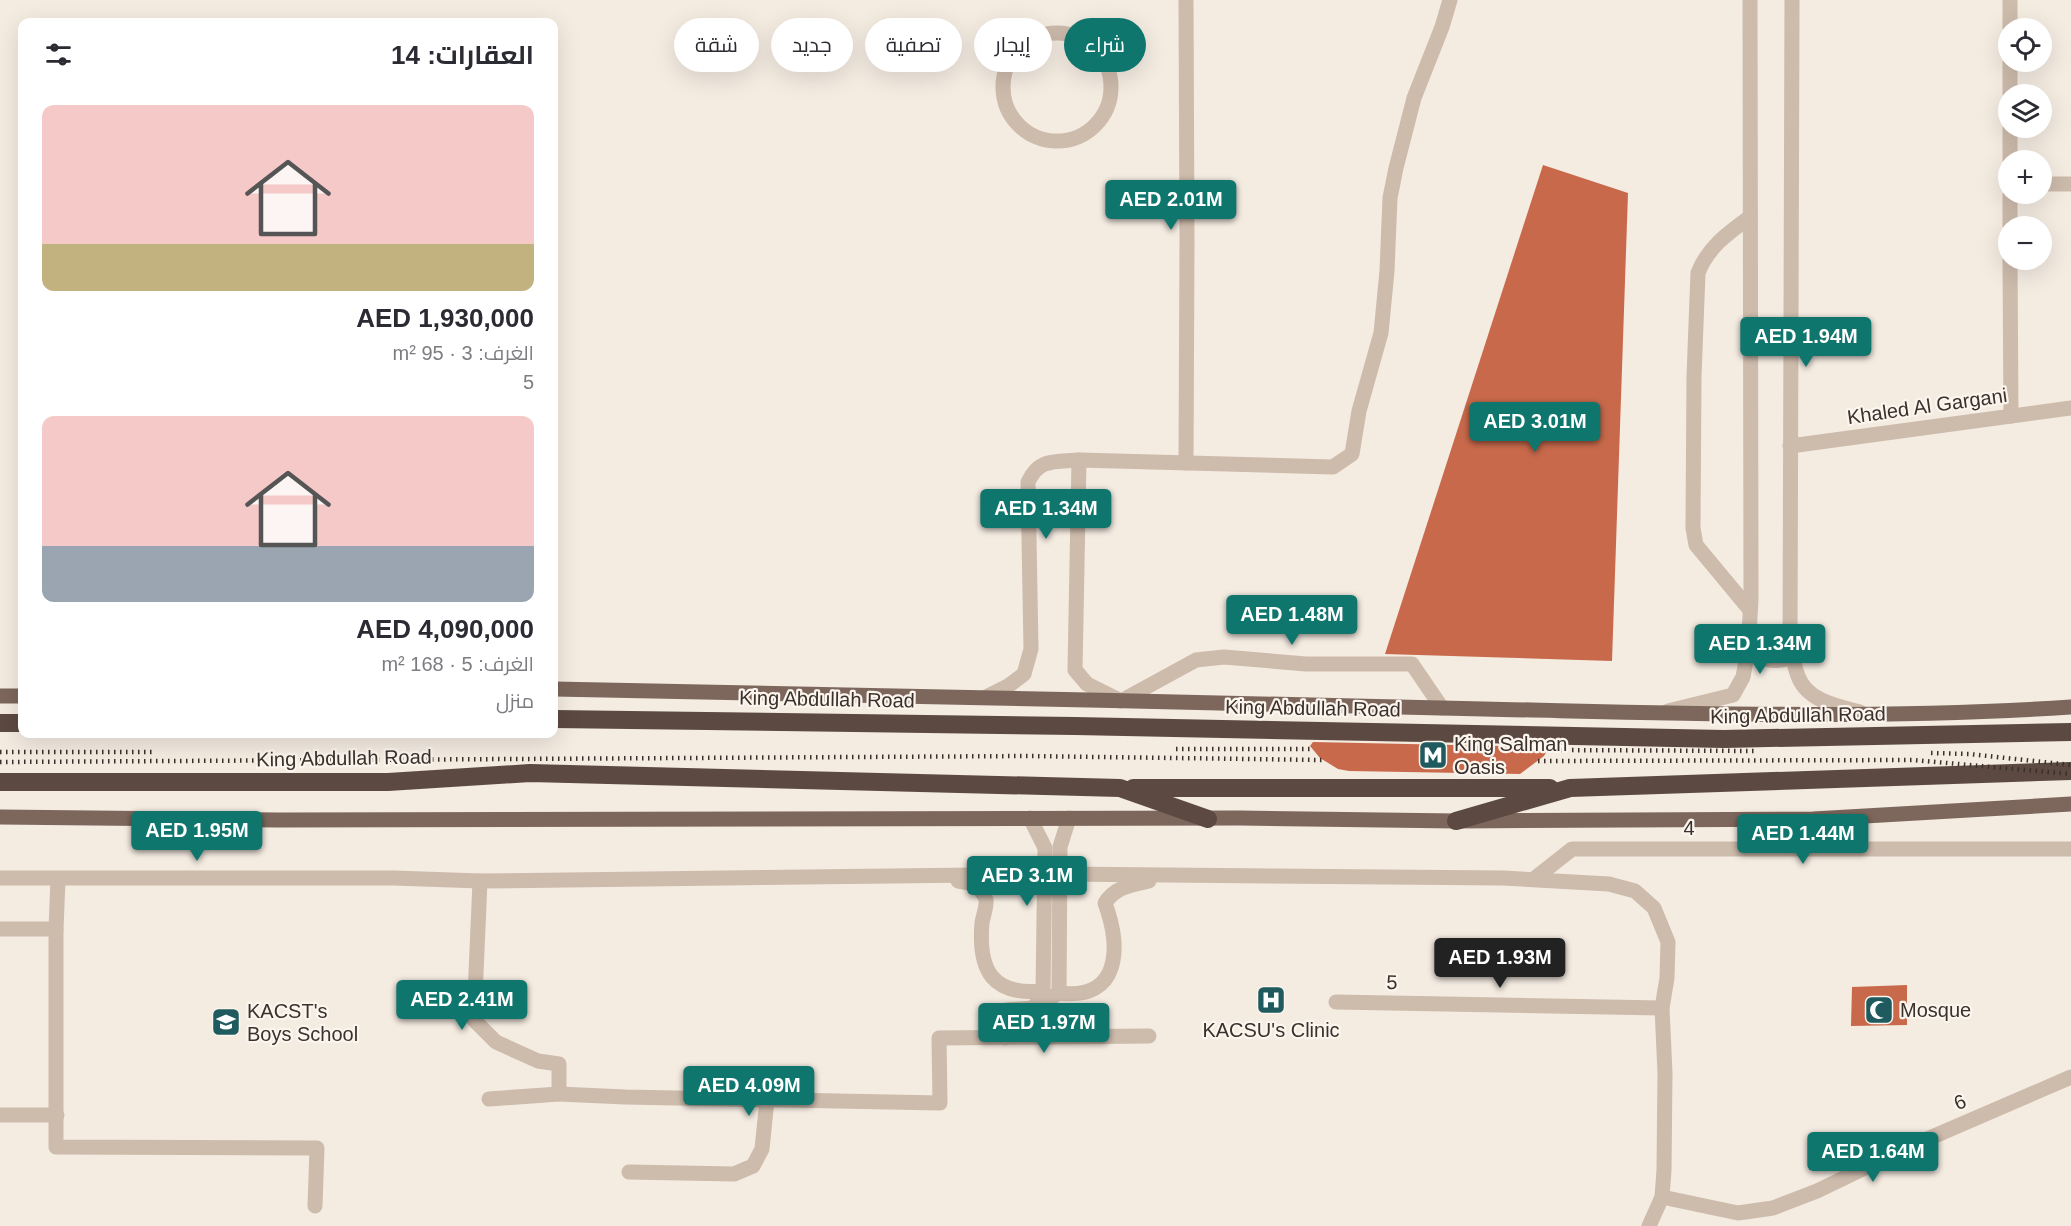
<!DOCTYPE html>
<html lang="ar">
<head>
<meta charset="utf-8">
<style>
	body { margin:0; font-family:Helvetica,Cairo,sans-serif; background:#f7f7f7; color:#2b2b33; direction:rtl; height:100vh; display:flex; flex-direction:column; font-size:22px; white-space:nowrap }
	* { box-sizing:border-box; margin:0 }
	p { font-size:20px; color:#7c7c81 }
	.icon { flex:none; width:33px; height:33px; fill:none; stroke:currentColor; stroke-width:2; stroke-linecap:round; stroke-linejoin:round }
	.map { position:relative; flex:1; overflow:hidden; direction:ltr }
	.sheet { position:absolute; left:18px; top:18px; width:540px; height:720px; display:flex; flex-direction:column; background:#fff; border-radius:12px; box-shadow:0 6px 24px #0002; direction:rtl }
	.sheet>* { flex:none }
	.banner { position:absolute; left:576px; top:18px; width:570px; height:54px; direction:rtl; display:flex; gap:12px }
	.tools { position:absolute; left:1998px; top:18px; display:grid; gap:12px }
	.tools a { display:grid; place-items:center; width:54px; height:54px; border-radius:50%; background:#fff; box-shadow:0 6px 24px #0002; font-size:30px }
	.price { position:absolute; translate:-50% -51px; padding:0 14px; border-radius:6px; background:#0f766e; color:#fff; font-size:20px; line-height:39px; filter:drop-shadow(0 2px 3px #0008) }
	.price::after { content:''; position:absolute; left:50%; top:36px; width:18px; height:14px; margin-left:-9px; background:inherit; clip-path:polygon(0 0,100% 0,50% 100%) }
	.price.on { background:#222; color:#fff }
	ul { padding:0; list-style:none }
	li { display:grid; align-content:center; gap:12px; height:318px; padding:0 24px }
	li span { display:grid; place-items:center; height:186px; border-radius:12px; color:#555 }
	li>.icon { margin-inline-start:auto }
	span .icon { width:108px; height:108px; fill:#fffc; stroke-width:1 }
	li b { font-size:26px }
	h2 { display:flex; justify-content:space-between; align-items:center; height:72px; padding:0 24px; font-size:26px }
	.tag { padding:0 21px; border-radius:27px; background:#fff; box-shadow:0 6px 24px #0002; font-size:21px; line-height:54px }
	.tag.on { background:#0f766e; color:#fff }
	.map>svg:first-child { display:block }
	.building { fill:#c8694b }
	.lines { fill:none; stroke-linecap:round; stroke-linejoin:round }
	.minor { stroke:#cdbbac; stroke-width:15 }
	.major { stroke:#7d675c; stroke-width:15 }
	.highway { stroke:#5c4a42; stroke-width:18 }
	.rail { stroke:#3b302b; stroke-width:4.5; stroke-dasharray:1.5 4.5; stroke-linecap:butt }
	.labels { text-anchor:middle; stroke-width:4.5; stroke-linejoin:round; paint-order:stroke }
	.street-label { font-size:20px; fill:#3b302b; stroke:#fbf5ee }
	.poi-label { font-size:20px; fill:#3b302b; stroke:#fbf5ee; text-anchor:start }
</style>
</head>
<body>
<div class="map">
<svg width="2071" height="1226" viewBox="0 0 2071 1226">
	<rect width="100%" height="100%" fill="#f4ebe1"/>
	<g class="building">
		<polygon points="1543,165 1628,193 1612,661 1385,654"/>
		<polygon points="1313,742 1549,747 1544,756 1520,774 1349,771 1338,769 1320,758 1310,746"/>
		<polygon points="1907,985 1907,1025 1851,1026 1852,987"/>
	</g>
	<g class="lines">
		<g class="minor">
			<path d="M1792,0L1790,639C1792,651 1793,664 1798,676C1807,701 1837,706 1860,712"/>
			<polyline points="2010,28 2010,0"/>
			<circle cx="1057" cy="87" r="54"/>
			<polyline points="2010,94 2010,62"/>
			<polyline points="2010,160 2010,128"/>
			<polyline points="2042,184 2071,184"/>
			<polyline points="2010,194 2010,226"/>
			<path d="M1750,217C1728,233 1708,247 1698,273L1694,376L1693,528L1696,545L1750,610"/>
			<polyline points="2010,260 2011,416"/>
			<polyline points="1790,446 2071,408"/>
			<polyline points="1079,460 1075,670 1087,684 1121,701 1196,660 1224,657 1306,664 1412,664 1442,708"/>
			<polyline points="1186,463 1187,239 1186,0"/>
			<path d="M1749,637C1761,661 1768,665 1794,657"/>
			<path d="M986,697L1008,686L1024,674L1031,649L1028,482C1039,458 1055,462 1079,460L1333,467L1352,454L1359,411L1381,333L1387,271L1390,198L1396,168L1414,98L1442,27L1450,0"/>
			<polyline points="1668,711 1733,695 1743,677 1748,650 1751,600 1750,0"/>
			<path d="M1030,818L1045,848L1043,991L1034,1008L1059,993C1121,1001 1121,947 1105,903C1115,887 1131,885 1149,881"/>
			<polyline points="0,878 394,878 480,881 1060,874 1503,878 1609,884 1635,891 1654,908 1668,942 1667,978 1662,1008 1665,1073 1664,1170 1662,1197 1649,1226"/>
			<polyline points="58,879 56,929 56,1147 317,1148 315,1206"/>
			<polyline points="1534,879 1572,849 2071,849"/>
			<polyline points="480,881 474,1020 496,1042 538,1061 559,1064 559,1094 489,1099"/>
			<path d="M958,881L976,884C978,888 985,895 986,900C987,906 983,916 982,923C978,970 992,996 1043,991"/>
			<polyline points="0,929 56,929"/>
			<polyline points="1059,993 1060,847 1069,818"/>
			<polyline points="1336,1002 1662,1008"/>
			<polyline points="1005,1038 1006,1010 1034,1008"/>
			<polyline points="559,1094 625,1097 940,1103 939,1038 1149,1036"/>
			<polyline points="0,1115 57,1115"/>
			<polyline points="629,1172 734,1174 753,1166 762,1149 767,1100"/>
			<polyline points="1662,1197 1738,1213 1773,1208 1817,1191 1902,1150 2071,1077"/>
		</g>
		<g class="major">
			<path d="M554,689C864,693 1174,703 1484,709C1679,713 1876,720 2071,707"/>
			<polyline points="0,696 22,696"/>
			<polyline points="0,817 278,820 1240,818 1456,821 1813,819 2071,804"/>
		</g>
		<g class="highway">
			<polyline points="554,719 1075,726 1724,739 2071,732"/>
			<polyline points="0,723 22,723"/>
			<polyline points="0,782 388,782 530,773 1120,788 1208,819"/>
			<polyline points="1133,788 1550,788"/>
			<polyline points="1456,821 1570,788 2071,771"/>
		</g>
		<g class="rail">
			<polyline points="1176,749 1312,749"/>
			<polyline points="1548,750 1757,751"/>
			<polyline points="0,752 156,752"/>
			<polyline points="1931,753 1969,754 2071,765"/>
			<polyline points="1538,761 1913,760 2071,774"/>
			<polyline points="0,762 1026,756 1322,760"/>
		</g>
	</g>
	<defs>
		<g id="metro-square" transform="scale(1.5)"><rect x="-9" y="-9" width="18" height="18" rx="4" fill="#1f5a5e" stroke="#fbf5ee"/><path d="M-5.5 5V-5H-3L0 0L3-5H5.5V5H3V-.5L0 4L-3-.5V5Z" fill="#fff"/></g>
		<g id="hospital-square" transform="scale(1.5)"><rect x="-9" y="-9" width="18" height="18" rx="4" fill="#1f5a5e" stroke="#fbf5ee"/><path d="M-5-5h3v3.5h4V-5h3V5h-3V1.5h-4V5h-3Z" fill="#fff"/></g>
		<g id="mosque-square" transform="scale(1.5)"><rect x="-9" y="-9" width="18" height="18" rx="4" fill="#1f5a5e" stroke="#fbf5ee"/><path d="M3.5-4.9A6 6 0 1 0 3.5 4.9A5 5 0 1 1 3.5-4.9Z" fill="#fff"/></g>
		<g id="school-square" transform="scale(1.5)"><rect x="-9" y="-9" width="18" height="18" rx="4" fill="#1f5a5e" stroke="#fbf5ee"/><path d="M0-5L7-2L0 1L-7-2ZM-4 1L0 2.5L4 1V4Q0 6-4 4Z" fill="#fff"/></g>
	</defs>
	<g fill-rule="evenodd">
		<use href="#metro-square" x="1433" y="755"/>
		<use href="#hospital-square" x="1271" y="1000"/>
		<use href="#mosque-square" x="1879" y="1010"/>
		<use href="#school-square" x="226" y="1022"/>
	</g>
	<g class="labels">
		<g class="street-label">
			<text transform="translate(1927 406) rotate(-8)" y="7">Khaled Al Gargani</text>
			<text transform="translate(827 699) rotate(1)" y="7">King Abdullah Road</text>
			<text transform="translate(1313 708) rotate(1)" y="7">King Abdullah Road</text>
			<text transform="translate(1798 715) rotate(-1)" y="7">King Abdullah Road</text>
			<text transform="translate(344 758) rotate(-1)" y="7">King Abdullah Road</text>
			<text x="1689" y="835">4</text>
			<text transform="translate(1392 982) rotate(1)" y="7">5</text>
			<text transform="translate(1960 1102) rotate(-23)" y="7">6</text>
		</g>
		<g class="poi-label">
			<text x="1454" y="751">King Salman<tspan x="1454" dy="23">Oasis</tspan></text>
			<text x="1900" y="1017">Mosque</text>
			<text x="247" y="1018">KACST's<tspan x="247" dy="23">Boys School</tspan></text>
			<text x="1271" y="1037" text-anchor="middle">KACSU's Clinic</text>
		</g>
	</g>
</svg>
<div class="tools">
<a><svg class="icon" aria-label="locate" viewBox="0 0 24 24"><circle cx="12" cy="12" r="6"/><path d="M12 2v4M12 18v4M2 12h4M18 12h4"/></svg></a>
<a><svg class="icon" aria-label="layers" viewBox="0 0 24 24"><path d="M12 4l9 5-9 5-9-5zM3 14l9 5 9-5"/></svg></a>
<a>+</a>
<a>−</a>
</div>
<b class="price" style="left:1171px;top:231px">AED 2.01M</b>
<b class="price" style="left:1806px;top:368px">AED 1.94M</b>
<b class="price" style="left:1535px;top:453px">AED 3.01M</b>
<b class="price" style="left:1046px;top:540px">AED 1.34M</b>
<b class="price" style="left:1292px;top:646px">AED 1.48M</b>
<b class="price" style="left:1760px;top:675px">AED 1.34M</b>
<b class="price" style="left:197px;top:862px">AED 1.95M</b>
<b class="price" style="left:1803px;top:865px">AED 1.44M</b>
<b class="price" style="left:1027px;top:907px">AED 3.1M</b>
<b class="price on" style="left:1500px;top:989px">AED 1.93M</b>
<b class="price" style="left:462px;top:1031px">AED 2.41M</b>
<b class="price" style="left:1044px;top:1054px">AED 1.97M</b>
<b class="price" style="left:749px;top:1117px">AED 4.09M</b>
<b class="price" style="left:1873px;top:1183px">AED 1.64M</b>
<div class="banner">
<a class="tag on">شراء</a>
<a class="tag">إيجار</a>
<a class="tag">تصفية</a>
<a class="tag">جديد</a>
<a class="tag">شقة</a>
</div>
<section class="sheet">
<h2>العقارات: 14<svg class="icon" aria-label="filters" viewBox="0 0 24 24"><path d="M4 7h16M4 17h16"/><circle cx="9" cy="7" r="2"/><circle cx="15" cy="17" r="2"/></svg></h2>
<ul>
<li><span style="background:linear-gradient(#f6c9c9 75%,#c2b280 0)"><svg class="icon" aria-label="home" viewBox="0 0 24 24"><path d="M3 11l9-7 9 7M6 9v11h12V9"/></svg></span><div><b>AED 1,930,000</b><p>الغرف: 3 · 95 m²</p><p>5</p></div></li>
<li><span style="background:linear-gradient(#f6c9c9 70%,#9aa5b1 0)"><svg class="icon" aria-label="home" viewBox="0 0 24 24"><path d="M3 11l9-7 9 7M6 9v11h12V9"/></svg></span><div><b>AED 4,090,000</b><p>الغرف: 5 · 168 m²</p><p>منزل</p></div></li>
</ul>
</section>
</div>
</body>
</html>
